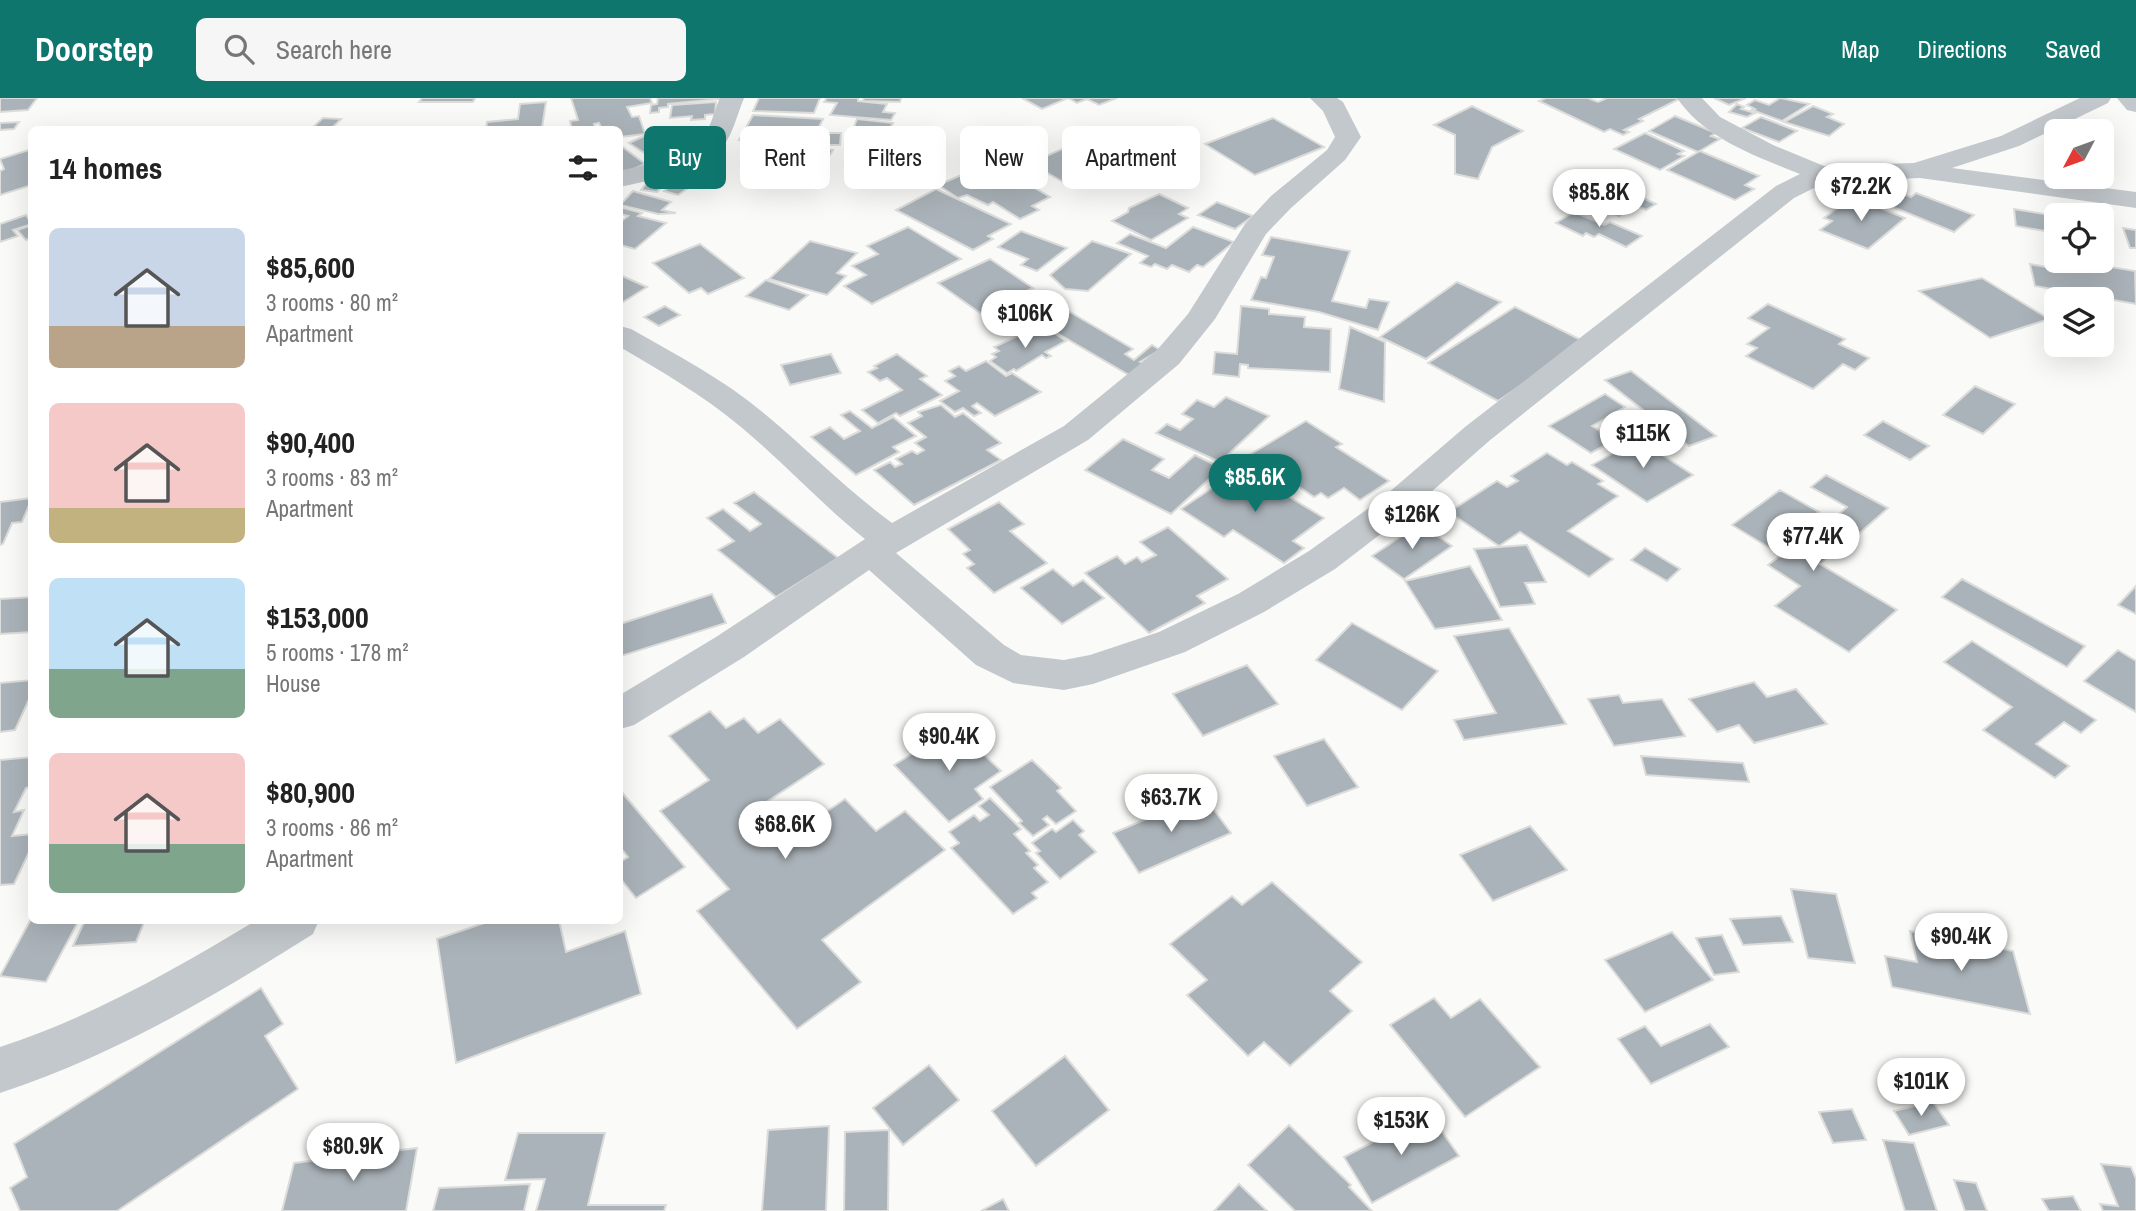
<!DOCTYPE html>
<html lang="en">
<head>
<meta charset="utf-8">
<style>
	body { margin:0; font-family:"Archivo Narrow",sans-serif; background:#f6f6f6; color:#222; height:100vh; display:flex; flex-direction:column; font-size:26px; white-space:nowrap }
	* { box-sizing:border-box; margin:0 }
	p { font-size:23px; color:#767676 }
	.icon { flex:none; width:38px; height:38px; fill:none; stroke:currentColor; stroke-width:2; stroke-linecap:round; stroke-linejoin:round }
	.map { position:relative; flex:1; overflow:hidden }
	.panel { position:absolute; left:28px; top:28px; width:595px; height:798px; display:flex; flex-direction:column; background:#fff; border-radius:10px; box-shadow:0 7px 28px #0002 }
	.panel>* { flex:none }
	.hud { position:absolute; left:644px; top:28px; width:665px; height:63px; display:flex; gap:14px }
	.needle { width:46px; rotate:229deg }
	.tools { position:absolute; left:2044px; top:21px; display:grid; gap:14px }
	.tools a { display:grid; place-items:center; width:70px; height:70px; border-radius:10px; background:#fff; box-shadow:0 7px 28px #0002; font-size:35px }
	.price { position:absolute; translate:-50% -60px; padding:0 16px; border-radius:24px; background:#fff; color:#222; font-size:23px; line-height:46px; filter:drop-shadow(0 2px 4px #0008) }
	.price::after { content:''; position:absolute; left:50%; top:42px; width:21px; height:16px; margin-left:-10px; background:inherit; clip-path:polygon(0 0,100% 0,50% 100%) }
	.price.current { background:#0f766e; color:#fff }
	ul { padding:0; list-style:none }
	li { display:flex; align-items:center; gap:21px; height:175px; padding:0 21px }
	li span { display:grid; place-items:center; flex:none; width:196px; height:140px; border-radius:10px; color:#555 }
	li>.icon { margin-inline-start:auto }
	span .icon { width:84px; height:84px; fill:#fffc; stroke-width:1 }
	li b { font-size:30px }
	h2 { display:flex; justify-content:space-between; align-items:center; height:84px; padding:0 21px; font-size:30px }
	.pill { padding:0 24px; border-radius:10px; background:#fff; box-shadow:0 7px 28px #0002; font-size:24px; line-height:63px }
	.pill.current { background:#0f766e; color:#fff }
	header { display:flex; align-items:center; gap:42px; box-sizing:border-box; height:98px; padding:0 35px; background:#0f766e; color:#fff }
	header strong { font-size:33px }
	nav { display:flex; gap:38px; margin-inline-start:auto; font-size:24px }
	.search { width:490px; height:63px; background:#f6f6f6; display:flex; align-items:center; gap:18px; box-sizing:border-box; padding:0 24px; border-radius:10px; color:#767676; font-size:26px }
	.map>svg:first-child { display:block }
	.building { fill:#aab3b9; stroke:#dcdcda; stroke-width:2 }
	.lines { fill:none; stroke-linecap:round; stroke-linejoin:round }
	.minor { fill:#c3c8cc; fill-rule:evenodd }
</style>
</head>
<body>
<header>
<strong>Doorstep</strong>
<div class="search"><svg class="icon" aria-label="search" viewBox="0 0 24 24"><circle cx="10" cy="10" r="6"/><path d="M15 15l6 6"/></svg>Search here</div>
<nav><a>Map</a><a>Directions</a><a>Saved</a></nav>
</header>
<div class="map">
<svg width="2136" height="1113" viewBox="0 0 2136 1113">
	<rect width="100%" height="100%" fill="#fafaf8"/>
	<g class="building">
		<polygon points="0,0 37,0 28,12 0,14"/>
		<polygon points="422,0 475,0 473,4 419,4"/>
		<polygon points="571,0 650,0 652,5 627,9 632,19 639,18 645,36 620,39 620,32 602,32 599,25 594,26 596,32 572,32 570,23 578,22"/>
		<polygon points="658,0 730,0 668,6 668,9 659,10 659,14 650,15 651,7 657,6"/>
		<polygon points="759,0 820,0 814,15 753,13"/>
		<polygon points="827,0 858,0 858,3 887,6 883,14 895,15 891,22 830,17 837,5 824,4"/>
		<polygon points="864,0 901,0 900,4 863,3"/>
		<polygon points="1022,0 1117,0 1099,7 1087,1 1077,5 1068,0 1042,11"/>
		<polygon points="1546,0 1588,0 1598,4 1607,0 1681,0 1639,21 1643,23 1624,32 1629,34 1623,37 1610,31 1604,34 1539,3"/>
		<polygon points="1714,0 1746,0 1729,7"/>
		<polygon points="1780,0 1809,6 1782,23 1752,12 1755,11 1747,7 1755,2 1769,7"/>
		<polygon points="546,4 542,30 486,32 487,24 518,21 520,6"/>
		<polygon points="716,4 715,16 705,17 705,21 691,22 692,18 670,20 672,7"/>
		<polygon points="1737,6 1744,9 1741,11 1755,15 1747,19 1729,14"/>
		<polygon points="1472,8 1523,33 1492,49 1478,81 1455,76 1455,37 1434,27"/>
		<polygon points="1813,8 1833,16 1827,19 1844,26 1829,38 1784,24"/>
		<polygon points="753,17 823,21 812,43 739,42"/>
		<polygon points="1675,18 1716,35 1711,38 1720,41 1698,54 1649,33"/>
		<polygon points="1761,19 1797,33 1779,44 1742,30"/>
		<polygon points="323,20 341,21 330,32 310,32"/>
		<polygon points="1273,20 1324,49 1255,77 1205,46"/>
		<polygon points="857,21 893,25 882,44 849,42"/>
		<polygon points="19,24 14,31 0,32 0,25"/>
		<polygon points="827,35 841,35 840,47 824,47"/>
		<polygon points="1645,35 1684,53 1678,56 1684,58 1660,72 1614,51"/>
		<polygon points="1143,36 1169,53 1145,62 1119,44"/>
		<polygon points="644,38 662,49 646,56 629,45"/>
		<polygon points="1003,40 1013,46 1026,41 1039,49 1010,60 988,47"/>
		<polygon points="1076,45 1092,54 1100,51 1119,62 1065,85 1030,65"/>
		<polygon points="620,47 645,66 620,77"/>
		<polygon points="813,49 833,52 826,63 808,60"/>
		<polygon points="32,51 32,87 0,97 0,73 4,71 0,61"/>
		<polygon points="1700,53 1759,78 1745,87 1754,91 1735,102 1667,72"/>
		<polygon points="892,59 919,74 900,83 881,73 872,76 857,68 867,63 875,67"/>
		<polygon points="775,60 816,70 802,83 768,75 775,68 767,66"/>
		<polygon points="992,64 1005,72 1009,70 1020,76 1015,78 1050,99 1032,108 1039,112 1020,121 993,104 988,107 967,97 958,100 938,87"/>
		<polygon points="683,78 698,83 678,97 664,93"/>
		<polygon points="648,83 666,85 657,94 641,92"/>
		<polygon points="1605,83 1656,106 1646,112 1635,107 1619,118 1577,99"/>
		<polygon points="936,91 1011,126 988,138 993,141 973,152 896,112"/>
		<polygon points="633,93 671,104 662,112 676,115 658,116 620,107"/>
		<polygon points="1897,94 1911,99 1916,95 1974,117 1954,134 1883,105"/>
		<polygon points="1159,96 1188,110 1179,116 1188,120 1151,142 1112,123 1128,114 1129,110"/>
		<polygon points="1852,99 1905,120 1868,151 1820,132 1832,123 1824,120"/>
		<polygon points="1217,104 1253,118 1235,131 1198,117"/>
		<polygon points="620,109 642,115 638,118 666,125 635,151 620,147 620,124 628,118 620,116"/>
		<polygon points="2014,111 2056,118 2056,135 2016,128"/>
		<polygon points="1574,114 1604,127 1610,124 1642,138 1626,149 1599,136 1594,139 1586,135 1583,138 1556,125"/>
		<polygon points="26,117 32,126 13,132 18,138 0,144 0,126"/>
		<polygon points="32,127 32,140 26,142 17,132"/>
		<polygon points="908,129 961,161 872,206 844,188 866,177 852,168 878,156 867,148"/>
		<polygon points="1193,129 1234,144 1203,169 1197,167 1189,174 1172,167 1167,171 1155,166 1151,169 1140,165 1148,158 1117,145 1130,136 1166,150"/>
		<polygon points="2123,130 2136,132 2136,150 2130,150"/>
		<polygon points="1021,133 1067,150 1037,173 1021,167 1028,161 998,149"/>
		<polygon points="1271,139 1350,153 1332,203 1366,210 1369,201 1389,204 1378,232 1319,214 1251,202 1261,179 1266,180 1274,159 1262,157"/>
		<polygon points="810,143 857,155 837,175 846,178 827,197 769,181"/>
		<polygon points="1092,143 1131,156 1088,193 1065,191 1050,177"/>
		<polygon points="700,146 744,180 708,196 701,190 689,195 653,165"/>
		<polygon points="2050,158 2056,160 2056,163 2075,163 2135,173 2136,206 2035,188 2030,166 2052,170"/>
		<polygon points="990,161 1033,190 980,215 938,185"/>
		<polygon points="620,177 647,189 620,206"/>
		<polygon points="1982,180 2049,221 1990,240 1919,193"/>
		<polygon points="766,182 808,197 789,212 746,198"/>
		<polygon points="1457,184 1501,204 1426,261 1380,239"/>
		<polygon points="1768,206 1845,241 1839,246 1869,260 1855,272 1843,266 1813,291 1746,258 1757,250 1747,246 1769,230 1748,220"/>
		<polygon points="665,208 680,217 659,228 644,219"/>
		<polygon points="1241,208 1269,211 1269,216 1305,219 1304,229 1331,231 1330,274 1248,270 1248,267 1240,266 1239,279 1213,276 1215,254 1237,256"/>
		<polygon points="1515,209 1585,244 1498,303 1428,265"/>
		<polygon points="1063,210 1133,251 1125,256 1134,262 1152,247 1160,252 1140,264 1146,267 1129,277 1038,224"/>
		<polygon points="1350,229 1385,244 1384,304 1339,291"/>
		<polygon points="1047,230 1066,243 1045,254 1051,258 1046,260 1042,257 1016,273 1014,271 1007,275 990,263 996,259 992,256 999,253 994,249 1029,233 1035,237"/>
		<polygon points="831,256 841,275 790,287 781,267"/>
		<polygon points="897,256 927,278 920,281 942,297 900,318 896,315 878,325 862,312 902,292 887,280 880,283 868,274 877,270 874,268"/>
		<polygon points="986,263 1006,278 1012,275 1041,294 995,318 977,305 972,308 981,315 974,318 963,310 955,314 940,303 959,293 945,283 955,278 949,273 959,268 966,273"/>
		<polygon points="1631,273 1716,338 1689,348 1605,282"/>
		<polygon points="1975,288 2015,306 1983,336 1943,317"/>
		<polygon points="1605,296 1625,309 1592,328 1615,342 1591,355 1549,328"/>
		<polygon points="1226,299 1269,318 1220,364 1156,335 1167,326 1180,332 1193,321 1182,316 1197,302 1214,309"/>
		<polygon points="941,307 955,319 963,315 1001,345 987,352 1001,362 914,407 874,372 890,364 895,369 902,366 896,361 912,353 917,356 924,352 915,345 926,339 908,325 922,318 918,314"/>
		<polygon points="850,313 872,330 893,319 916,338 893,349 899,354 856,377 811,339 830,329 844,341 860,333 841,317"/>
		<polygon points="1306,323 1342,346 1336,349 1389,383 1360,402 1344,390 1328,400 1321,395 1314,399 1251,356"/>
		<polygon points="1883,323 1929,348 1910,362 1864,337"/>
		<polygon points="1123,341 1164,361 1152,372 1169,380 1195,357 1221,370 1171,416 1085,372"/>
		<polygon points="1638,341 1693,377 1647,404 1592,367"/>
		<polygon points="1547,355 1567,367 1572,364 1603,383 1598,386 1618,398 1568,433 1613,461 1589,479 1520,434 1499,448 1449,414 1497,383 1507,389 1518,383 1511,378"/>
		<polygon points="1242,370 1324,420 1293,443 1304,450 1284,465 1233,432 1224,439 1181,411"/>
		<polygon points="1826,377 1888,410 1853,441 1827,427 1847,409 1811,389"/>
		<polygon points="1780,392 1819,414 1806,424 1844,446 1820,466 1897,512 1849,554 1775,508 1800,488 1768,467 1781,457 1732,427"/>
		<polygon points="754,394 838,460 776,499 718,452 734,443 707,420 723,411 750,433 761,426 734,405"/>
		<polygon points="32,400 22,424 12,425 3,446 0,447 0,404"/>
		<polygon points="999,404 1024,426 1010,433 1047,465 994,495 967,470 974,466 963,456 970,452 948,431"/>
		<polygon points="1420,426 1452,448 1404,481 1372,458"/>
		<polygon points="1168,429 1228,481 1197,498 1205,505 1149,535 1085,475 1117,458 1125,466 1137,459 1142,464 1156,457 1140,444"/>
		<polygon points="1527,447 1546,484 1525,485 1535,506 1500,509 1474,451"/>
		<polygon points="1645,450 1680,471 1667,483 1631,462"/>
		<polygon points="1470,468 1502,522 1435,531 1405,483"/>
		<polygon points="1053,471 1073,488 1083,482 1104,500 1062,526 1021,490"/>
		<polygon points="1962,481 2085,548 2067,569 1942,499"/>
		<polygon points="2136,488 2136,516 2118,507"/>
		<polygon points="712,496 726,525 621,558 620,526"/>
		<polygon points="32,499 32,534 0,536 0,501"/>
		<polygon points="1352,525 1438,573 1402,612 1316,562"/>
		<polygon points="1509,530 1566,626 1464,642 1454,622 1496,615 1454,538"/>
		<polygon points="1972,543 2096,622 2081,635 2064,624 2036,646 2069,668 2055,680 1983,632 2012,609 1944,564"/>
		<polygon points="2118,552 2136,563 2136,614 2084,583"/>
		<polygon points="1247,567 1278,606 1203,638 1173,596"/>
		<polygon points="32,582 32,595 15,632 0,634 0,585"/>
		<polygon points="1754,584 1767,599 1796,591 1827,626 1754,645 1739,627 1717,634 1689,601"/>
		<polygon points="1619,597 1623,605 1662,601 1685,638 1614,648 1588,601"/>
		<polygon points="710,613 726,630 744,620 758,635 780,621 824,666 768,703 797,734 845,701 876,733 905,713 945,752 822,842 861,884 797,931 697,813 729,791 660,713 709,682 669,638"/>
		<polygon points="955,629 1001,673 975,691 983,701 949,724 894,667"/>
		<polygon points="1324,641 1358,689 1307,708 1274,658"/>
		<polygon points="1641,658 1743,665 1749,684 1646,677"/>
		<polygon points="32,659 32,689 26,690 14,714 24,712 12,738 32,736 32,748 14,786 0,787 0,662"/>
		<polygon points="1032,662 1061,690 1057,693 1076,713 1056,726 1047,718 1043,721 1049,727 1033,738 1019,725 1022,723 990,689"/>
		<polygon points="620,692 685,769 636,800 620,780 620,764 628,759 620,749"/>
		<polygon points="1203,697 1231,735 1139,775 1113,735"/>
		<polygon points="990,700 1021,731 1014,736 1030,753 1026,755 1038,767 1034,770 1048,784 1032,795 1037,800 1013,816 951,750 959,745 949,734 974,717 980,723 989,717 979,708"/>
		<polygon points="1073,722 1084,733 1079,737 1096,754 1060,781 1036,755 1040,753 1032,745 1052,731 1056,734"/>
		<polygon points="1530,728 1567,772 1493,803 1460,757"/>
		<polygon points="1272,784 1362,864 1330,893 1352,913 1290,968 1264,944 1248,958 1187,897 1207,882 1170,846 1232,798 1242,807"/>
		<polygon points="1791,791 1836,796 1855,865 1808,860"/>
		<polygon points="1781,818 1793,844 1743,847 1730,821"/>
		<polygon points="32,819 32,822 79,822 46,884 0,878"/>
		<polygon points="85,822 145,822 136,844 73,848"/>
		<polygon points="493,822 559,822 566,854 625,833 641,896 456,965 437,841"/>
		<polygon points="1910,833 2013,853 2030,916 1892,889 1885,858 1917,864"/>
		<polygon points="1672,834 1713,882 1645,914 1605,862"/>
		<polygon points="1722,837 1739,874 1714,877 1696,840"/>
		<polygon points="261,890 283,926 265,938 298,991 117,1113 20,1113 10,1090 27,1079 14,1046"/>
		<polygon points="1434,900 1451,920 1480,901 1540,969 1465,1019 1390,927"/>
		<polygon points="1710,926 1729,949 1651,986 1618,941 1645,928 1661,948"/>
		<polygon points="1065,958 1109,1012 1036,1068 992,1013"/>
		<polygon points="929,967 959,1002 903,1047 873,1010"/>
		<polygon points="1933,1004 1949,1027 1909,1037 1894,1013"/>
		<polygon points="1852,1011 1866,1042 1833,1045 1819,1014"/>
		<polygon points="1429,1015 1459,1058 1372,1105 1344,1059"/>
		<polygon points="1289,1027 1351,1087 1349,1089 1372,1113 1295,1113 1248,1067"/>
		<polygon points="829,1028 826,1113 762,1113 768,1032"/>
		<polygon points="889,1032 888,1113 844,1113 845,1034"/>
		<polygon points="518,1035 605,1035 588,1107 666,1107 664,1113 536,1113 545,1081 505,1082"/>
		<polygon points="1883,1042 1914,1045 1937,1113 1905,1113"/>
		<polygon points="417,1050 406,1113 282,1113 294,1065"/>
		<polygon points="2101,1066 2131,1069 2136,1081 2136,1113 2103,1113 2100,1106 2118,1108"/>
		<polygon points="1954,1082 1976,1085 1987,1113 1965,1113"/>
		<polygon points="530,1086 524,1113 433,1113 439,1090"/>
		<polygon points="1239,1086 1267,1113 1214,1113"/>
		<polygon points="2073,1098 2081,1113 2049,1113 2042,1101"/>
		<polygon points="1003,1101 1009,1113 981,1113"/>
	</g>
	<g class="lines">
		<g class="minor">
			<path d="M720,0H744C737,17 733,36 722,50C704,72 647,83 620,89V73C641,67 689,60 702,41C711,30 714,13 720,0Z"/>
			<path d="M1310,0H1337L1343,4L1361,39L1345,62L1291,110L1266,136L1215,221L1179,266L1088,342L896,455L1004,547L1021,557L1064,562L1090,557L1159,534L1238,496L1309,453L1380,402L1465,329L1776,88L1800,76C1756,58 1705,41 1677,0H1702L1720,19L1773,47L1824,68L1914,65L2001,38L2080,0H2111L2108,5L2019,48L1952,70L2136,94V110L1920,80L1826,84L1794,100L1489,343L1404,418L1335,471L1264,514L1185,554L1093,586L1064,592L1013,585L976,567L869,472L744,559L634,627L620,631V597L716,539L865,441C821,406 784,365 741,329C703,297 662,274 620,249V228L631,231C677,257 725,282 766,317C809,353 847,392 892,425L1064,328L1157,252L1188,216L1245,126L1271,98L1327,52L1335,39L1323,13Z"/>
			<polygon points="2117,0 2136,0 2136,14 2127,12"/>
			<path d="M257,822H319L313,836C211,900 115,957 0,995V949C92,919 174,872 257,822Z"/>
		</g>
	</g>
</svg>
<div class="tools">
<a><svg class="needle" viewBox="-14 -14 28 28"><path d="M0-13l5 13h-10z" fill="#e53935"/><path d="M0 13l5-13h-10z" fill="#767676"/></svg></a>
<a><svg class="icon" aria-label="locate" viewBox="0 0 24 24"><circle cx="12" cy="12" r="6"/><path d="M12 2v4M12 18v4M2 12h4M18 12h4"/></svg></a>
<a><svg class="icon" aria-label="layers" viewBox="0 0 24 24"><path d="M12 4l9 5-9 5-9-5zM3 14l9 5 9-5"/></svg></a>
</div>
<b class="price" style="left:1861px;top:125px">$72.2K</b>
<b class="price" style="left:1599px;top:131px">$85.8K</b>
<b class="price" style="left:1025px;top:252px">$106K</b>
<b class="price" style="left:1643px;top:372px">$115K</b>
<b class="price current" style="left:1255px;top:416px">$85.6K</b>
<b class="price" style="left:1412px;top:453px">$126K</b>
<b class="price" style="left:1813px;top:475px">$77.4K</b>
<b class="price" style="left:949px;top:675px">$90.4K</b>
<b class="price" style="left:1171px;top:736px">$63.7K</b>
<b class="price" style="left:785px;top:763px">$68.6K</b>
<b class="price" style="left:1961px;top:875px">$90.4K</b>
<b class="price" style="left:1921px;top:1020px">$101K</b>
<b class="price" style="left:1401px;top:1059px">$153K</b>
<b class="price" style="left:353px;top:1085px">$80.9K</b>
<div class="hud">
<a class="pill current">Buy</a>
<a class="pill">Rent</a>
<a class="pill">Filters</a>
<a class="pill">New</a>
<a class="pill">Apartment</a>
</div>
<section class="panel">
<h2>14 homes<svg class="icon" aria-label="filters" viewBox="0 0 24 24"><path d="M4 7h16M4 17h16"/><circle cx="9" cy="7" r="2"/><circle cx="15" cy="17" r="2"/></svg></h2>
<ul>
<li><span style="background:linear-gradient(#c9d6e8 70%,#b9a48a 0)"><svg class="icon" aria-label="home" viewBox="0 0 24 24"><path d="M3 11l9-7 9 7M6 9v11h12V9"/></svg></span><div><b>$85,600</b><p>3 rooms · 80 m²</p><p>Apartment</p></div></li>
<li><span style="background:linear-gradient(#f6c9c9 75%,#c2b280 0)"><svg class="icon" aria-label="home" viewBox="0 0 24 24"><path d="M3 11l9-7 9 7M6 9v11h12V9"/></svg></span><div><b>$90,400</b><p>3 rooms · 83 m²</p><p>Apartment</p></div></li>
<li><span style="background:linear-gradient(#bfe0f5 65%,#7fa58c 0)"><svg class="icon" aria-label="home" viewBox="0 0 24 24"><path d="M3 11l9-7 9 7M6 9v11h12V9"/></svg></span><div><b>$153,000</b><p>5 rooms · 178 m²</p><p>House</p></div></li>
<li><span style="background:linear-gradient(#f6c9c9 65%,#7fa58c 0)"><svg class="icon" aria-label="home" viewBox="0 0 24 24"><path d="M3 11l9-7 9 7M6 9v11h12V9"/></svg></span><div><b>$80,900</b><p>3 rooms · 86 m²</p><p>Apartment</p></div></li>
</ul>
</section>
</div>
</body>
</html>
